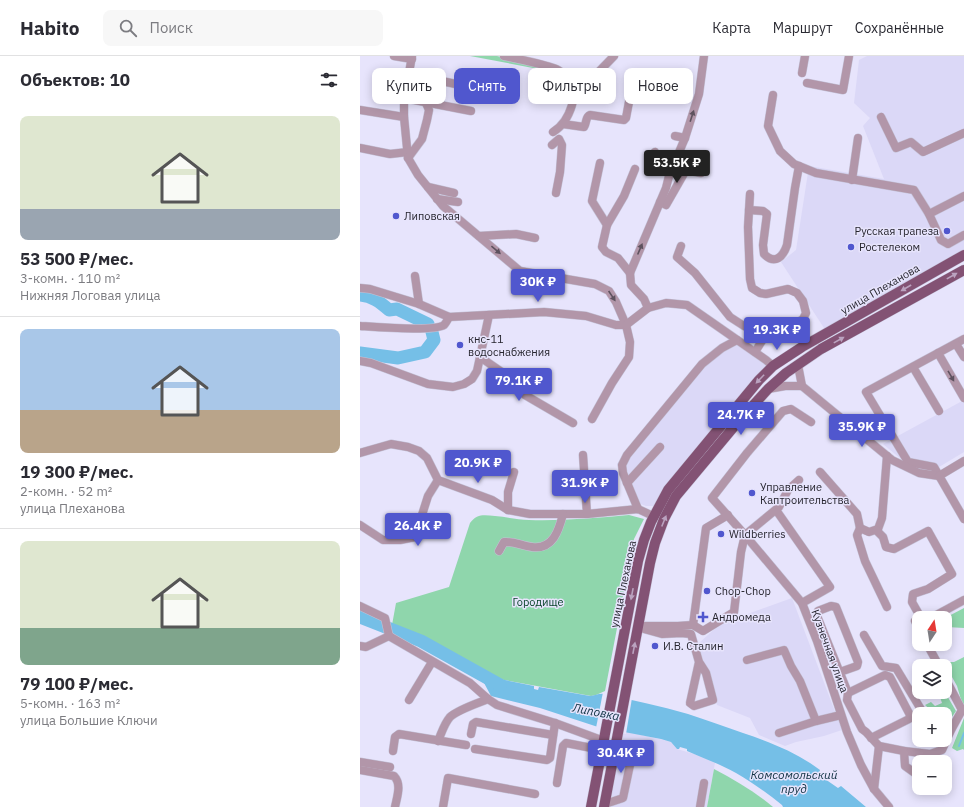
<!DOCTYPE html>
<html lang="ru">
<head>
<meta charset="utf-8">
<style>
	body { margin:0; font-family:"IBM Plex Sans",sans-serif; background:#f7f7f7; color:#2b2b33; height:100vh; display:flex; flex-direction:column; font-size:15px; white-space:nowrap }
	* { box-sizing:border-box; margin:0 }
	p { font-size:13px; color:#7c7c81 }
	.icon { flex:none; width:22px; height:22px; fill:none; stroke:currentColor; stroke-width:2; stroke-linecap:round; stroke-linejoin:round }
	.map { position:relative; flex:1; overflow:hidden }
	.drawer { display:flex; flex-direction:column; background:#fff; width:360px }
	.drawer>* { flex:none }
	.banner { position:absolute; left:12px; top:12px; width:380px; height:36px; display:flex; gap:8px }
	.needle { width:26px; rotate:12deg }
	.fabs { position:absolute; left:552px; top:555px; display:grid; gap:8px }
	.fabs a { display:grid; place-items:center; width:40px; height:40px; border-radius:8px; background:#fff; box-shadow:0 2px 10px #0003; font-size:20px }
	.price { position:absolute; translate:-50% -34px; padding:0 9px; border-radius:4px; background:#5057ce; color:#fff; font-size:13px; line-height:26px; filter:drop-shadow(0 1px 2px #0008) }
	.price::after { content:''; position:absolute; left:50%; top:24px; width:12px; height:9px; margin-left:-6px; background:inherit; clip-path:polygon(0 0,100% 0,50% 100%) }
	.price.current { background:#222; color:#fff }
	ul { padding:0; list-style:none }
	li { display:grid; align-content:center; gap:8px; height:212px; padding:0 20px }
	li+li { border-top:1px solid #e1e1e2 }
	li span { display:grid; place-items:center; height:124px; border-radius:8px; color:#555 }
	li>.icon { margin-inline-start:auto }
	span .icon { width:72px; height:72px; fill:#fffc; stroke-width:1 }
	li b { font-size:17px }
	h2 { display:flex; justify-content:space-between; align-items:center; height:48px; padding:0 20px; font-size:17px }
	.pill { padding:0 14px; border-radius:8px; background:#fff; box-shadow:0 2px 10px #0003; font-size:14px; line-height:36px }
	.pill.current { background:#5057ce; color:#fff }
	header { display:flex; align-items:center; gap:24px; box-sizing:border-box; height:56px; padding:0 20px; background:#fff; border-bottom:1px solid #e1e1e2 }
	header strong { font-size:19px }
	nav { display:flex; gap:22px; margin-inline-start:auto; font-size:14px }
	.search { width:280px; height:36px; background:#f7f7f7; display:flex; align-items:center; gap:10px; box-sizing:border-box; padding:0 14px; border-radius:8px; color:#7c7c81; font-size:15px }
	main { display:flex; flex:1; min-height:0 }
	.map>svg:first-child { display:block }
	.built { fill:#dbd8f7 }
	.green { fill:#8fd6ac }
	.water { fill:#75bfe7 }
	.pier { fill:#e7e4fc }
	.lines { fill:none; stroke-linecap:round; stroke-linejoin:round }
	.stream { stroke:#75bfe7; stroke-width:2 }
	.river { stroke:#75bfe7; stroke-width:13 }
	.minor-casing { stroke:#c4c2d7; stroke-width:9 }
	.major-casing { stroke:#c4c2d7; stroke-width:11 }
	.minor { stroke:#b296a9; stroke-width:8 }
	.major { stroke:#835274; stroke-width:10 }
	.oneway { fill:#5e525f }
	.oneway2 { fill:#baa2bf }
	.poi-dot { fill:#5057ce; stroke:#e7e4fc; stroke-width:1.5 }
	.labels { text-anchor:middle; stroke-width:3; stroke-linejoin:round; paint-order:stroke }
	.poi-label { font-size:11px; fill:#26252e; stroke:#e7e4fc; text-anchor:start }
	.street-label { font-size:11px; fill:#26252e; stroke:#e7e4fc }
	.park-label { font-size:11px; fill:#074328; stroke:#e7e4fc }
	.water-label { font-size:12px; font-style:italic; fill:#0f3142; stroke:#e7e4fc }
</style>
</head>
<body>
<header>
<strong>Habito</strong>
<div class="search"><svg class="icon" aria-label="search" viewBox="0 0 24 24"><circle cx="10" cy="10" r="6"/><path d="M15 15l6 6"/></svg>Поиск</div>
<nav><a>Карта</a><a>Маршрут</a><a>Сохранённые</a></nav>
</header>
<main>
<section class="drawer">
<h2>Объектов: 10<svg class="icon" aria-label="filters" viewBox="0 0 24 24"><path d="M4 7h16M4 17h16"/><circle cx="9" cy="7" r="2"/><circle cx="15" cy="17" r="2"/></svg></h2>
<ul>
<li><span style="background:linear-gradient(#dfe7d0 75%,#9aa5b1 0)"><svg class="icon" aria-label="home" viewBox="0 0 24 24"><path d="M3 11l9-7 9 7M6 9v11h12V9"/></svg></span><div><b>53 500 ₽/мес.</b><p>3-комн. · 110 m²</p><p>Нижняя Логовая улица</p></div></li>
<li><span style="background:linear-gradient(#a9c7e8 65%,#b9a48a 0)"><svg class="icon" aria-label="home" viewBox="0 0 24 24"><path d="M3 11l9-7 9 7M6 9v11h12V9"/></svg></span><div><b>19 300 ₽/мес.</b><p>2-комн. · 52 m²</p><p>улица Плеханова</p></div></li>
<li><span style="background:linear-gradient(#dfe7d0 70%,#7fa58c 0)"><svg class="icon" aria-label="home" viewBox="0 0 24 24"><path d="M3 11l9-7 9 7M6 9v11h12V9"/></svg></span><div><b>79 100 ₽/мес.</b><p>5-комн. · 163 m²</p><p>улица Большие Ключи</p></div></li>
</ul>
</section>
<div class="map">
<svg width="604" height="751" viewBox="0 0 604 751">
	<rect width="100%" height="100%" fill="#e7e4fc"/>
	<g class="built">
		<polygon points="507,0 604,0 604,195 466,275 421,206 436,194 449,110 524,123 503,70 510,62 494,47 499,4"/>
		<polygon points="370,282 404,304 407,311 295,450 286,450 270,444 257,408 276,383 338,307"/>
		<polygon points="604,344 604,396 574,414 560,413 541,403 523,388"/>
		<polygon points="432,542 482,674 464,680 436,686 425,690 399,679 390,662 357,649 338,588 360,568"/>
		<polygon points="263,675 300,683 311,686 317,693 341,700 355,707 347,751 249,751"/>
	</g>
	<g class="green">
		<polygon points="110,0 137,0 195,14 194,16"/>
		<path d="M269,459L284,463L274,483L245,635L236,639L231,640L133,622L120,616L112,611L32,569L36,547L89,531L110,467C117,457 125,459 135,460C147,461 158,464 169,464C202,465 236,462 269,459Z"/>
		<polygon points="604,552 604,572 587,571 585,570 585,562"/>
		<polygon points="604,601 604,654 597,630 587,612 589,606 594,606"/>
		<polygon points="586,638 596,655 587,668 585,666 585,658 575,658 565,649 571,646 575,650 582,647 580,641"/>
		<polygon points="604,662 604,694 603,693 597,695 592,692"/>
		<path d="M354,713C375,724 395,736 413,751H347Z"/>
	</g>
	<path class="water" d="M126,621L136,623L137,625H140V623L174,630V633L178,634L179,631L230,640C235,640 239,637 244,638C272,644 300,650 328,658C347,664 365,671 383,677C410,686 438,697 460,714L459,717L463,720L462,723L463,724L465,723L478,732L481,730L506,751H423L422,749C408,738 392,726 376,717C360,708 343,702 327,695V693L320,691L319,693H317L311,686L301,683L238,671L180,652L131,640L123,625Z"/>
	<polygon class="pier" points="243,636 272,642 266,678 236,672"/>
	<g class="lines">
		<polyline class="stream" points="599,690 604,677"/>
		<g class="river">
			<path d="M0,239C12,240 20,246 29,254L37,253L68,268"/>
			<polyline points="0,297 38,302 65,296 74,284 72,276"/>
			<polyline points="0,561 61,585 140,629"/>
		</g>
		<g class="minor-casing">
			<g id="minor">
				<polyline points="34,0 52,3"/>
				<polyline points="52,0 44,45 44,61 48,102 58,119 83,150 160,215 235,228 249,235 256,246 266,269 270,286 269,301 252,327 232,363"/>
				<path d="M144,0C158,3 173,6 187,10C190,11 195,12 198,14C211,21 216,35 212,49C209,59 203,70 193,76"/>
				<polyline points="442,17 445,0"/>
				<polyline points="49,18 119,33 130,42"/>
				<polyline points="447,27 483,34 489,0"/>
				<polyline points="214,36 224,31 254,0"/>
				<polyline points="413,39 408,70 420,95 434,108 456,117 554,134 569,158 581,184 588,188 604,179"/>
				<polyline points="44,42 111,55"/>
				<polyline points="0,54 44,61"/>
				<polyline points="521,61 536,92 551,86 563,96 604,77"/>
				<path d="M203,68L224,71C227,67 225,61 230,59L264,64L266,62L271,35"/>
				<polyline points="315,80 325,82"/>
				<polyline points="192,89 199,83 202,89 200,116 196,137"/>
				<polyline points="0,92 30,98 48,96"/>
				<polyline points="295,96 298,103 311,115"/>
				<polyline points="48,102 62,83 67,64 69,54 66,47"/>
				<polyline points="240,107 232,145 247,169 242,191 246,196 258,202 270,217"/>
				<polyline points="492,124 498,82"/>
				<polyline points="68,131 94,137"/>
				<polyline points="390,138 388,171 390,223 392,232 400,237 406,238 428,233 437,237 443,245 446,257 443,263 434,269 405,280 395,296"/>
				<polyline points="77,143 98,146"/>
				<polyline points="300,146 306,149 326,114 341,117"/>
				<path d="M389,154L403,155L407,158L403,189L404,198C415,209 423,201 427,189L435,132L439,110"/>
				<polyline points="569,158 604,140"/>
				<polyline points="247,169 264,140 275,113"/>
				<polyline points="119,180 156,178 175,182"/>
				<polyline points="321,190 317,201 335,217 370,261 384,270 405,280"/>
				<polyline points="55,220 59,248"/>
				<polyline points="0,232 10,233 59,248 89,261 184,256 226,260 256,269 266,269"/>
				<polyline points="288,252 284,243 271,229 270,217 306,132 309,120 325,82 339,38 344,0"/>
				<polyline points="266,269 288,252 306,247 327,249 406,304 413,310"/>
				<path d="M0,270C15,271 74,276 84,269C86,267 88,263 89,261"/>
				<polyline points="604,283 506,336 548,406 574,411 604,463"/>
				<polyline points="596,288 604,301"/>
				<polyline points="578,297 604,342"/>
				<polyline points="120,301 146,319 165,339 213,367"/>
				<polyline points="0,305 11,307 68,328 93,331 104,328 112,323 117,315 129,259"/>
				<polyline points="438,309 442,330 532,404 559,417 579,420"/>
				<polyline points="553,311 579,355"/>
				<polyline points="408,333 425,330 442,330"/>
				<polyline points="451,366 431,353 423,355 387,397 352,442 385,479 442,547 457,585 487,676 501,709 514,733 529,751"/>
				<polyline points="0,397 31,388 48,391 59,395 67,402 78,424 132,444 148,454 170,458 227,458 278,453 293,460"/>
				<polyline points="223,399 227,458"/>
				<polyline points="460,416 497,458 500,472 509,476 518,473 522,462 527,400"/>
				<polyline points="579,420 604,405"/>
				<polyline points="267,427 300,391"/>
				<polyline points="278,453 263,417 262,409 267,399 342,308 362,292 377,284"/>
				<polyline points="148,454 148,436 154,416"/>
				<polyline points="416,454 470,531 442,547"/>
				<polyline points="0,469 23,484 40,484 55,481 68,440 78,424"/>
				<polyline points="500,472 497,479 505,505 527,551"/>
				<polyline points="516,474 523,481 526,491 534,493 568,475 592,518 568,533 553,538 552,546 561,562"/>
				<path d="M139,495L144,486C154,485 162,490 172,491C193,494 199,474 203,458"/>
				<polyline points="0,550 25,562 29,580"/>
				<polyline points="571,562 604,544"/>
				<polyline points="555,565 559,573"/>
				<polyline points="278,569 284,573 302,578 321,577 331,578 339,606 330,647 334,650 353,644 346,617 339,606"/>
				<polyline points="333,569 343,575 374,556 381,496 385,479 419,451 428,434 439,424"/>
				<polyline points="283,570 318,570 333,569 346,472 368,459"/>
				<polyline points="504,579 522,610 536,612 562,655 567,658"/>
				<polyline points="29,580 110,627 128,643 137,649 195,667 244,685"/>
				<polyline points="567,588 579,610"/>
				<polyline points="0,590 6,591 29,580"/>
				<polyline points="387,604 424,594 431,610 440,625 456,665 481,659"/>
				<polyline points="480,616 497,610 498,606 476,551 471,550 458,555 457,560 488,637 487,644 502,673 506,676 519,690 544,695 570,698 582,694 591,674 602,654 585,622"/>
				<polyline points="488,637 525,619 530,621 550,659 549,663 511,682"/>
				<polyline points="49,644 72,606"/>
				<polyline points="419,677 456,665"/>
				<polyline points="111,678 113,668 116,666 193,679"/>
				<path d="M78,685C82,676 84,668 90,661C97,654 118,647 128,643"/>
				<polyline points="115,693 187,704 190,702 195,667"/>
				<polyline points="33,695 35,681 39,678 106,689"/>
				<polyline points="544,695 545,710 559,720"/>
				<polyline points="0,706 30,711"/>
				<path d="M0,714L34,720C42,728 37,741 35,751"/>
				<polyline points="197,727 203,690 206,687 242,694"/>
				<polyline points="514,733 519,690"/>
				<polyline points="244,748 251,746 263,742 270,709 254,699"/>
				<polyline points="83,751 88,722 175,738"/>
				<polyline points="340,751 344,727"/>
			</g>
		</g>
		<g class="major-casing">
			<g id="major">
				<polyline points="231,751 278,505 284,484 291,466 308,434 399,324 413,310 442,291 604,199"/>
				<polyline points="244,751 290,507 295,487 304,463 316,440 377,367 408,333 426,317 461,293 604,214"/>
			</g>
		</g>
		<use href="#minor" class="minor"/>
		<use href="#major" class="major"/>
	</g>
	<defs><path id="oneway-solid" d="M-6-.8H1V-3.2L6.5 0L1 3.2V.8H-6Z"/></defs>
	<g class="oneway">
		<use href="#oneway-solid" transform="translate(332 60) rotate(-72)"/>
		<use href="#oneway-solid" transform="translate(280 193) rotate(-67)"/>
		<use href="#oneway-solid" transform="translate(136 194) rotate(40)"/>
		<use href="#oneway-solid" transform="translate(252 240) rotate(56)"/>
		<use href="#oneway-solid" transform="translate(591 320) rotate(60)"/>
	</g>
	<g class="oneway2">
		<use href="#oneway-solid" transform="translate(592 220) rotate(-29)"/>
		<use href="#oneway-solid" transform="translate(546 232) rotate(150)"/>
		<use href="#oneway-solid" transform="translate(479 284) rotate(-29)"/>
		<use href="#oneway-solid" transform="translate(400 323) rotate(134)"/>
		<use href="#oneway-solid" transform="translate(304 465) rotate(-68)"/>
		<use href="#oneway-solid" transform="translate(272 538) rotate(101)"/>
		<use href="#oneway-solid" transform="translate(274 592) rotate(-79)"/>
	</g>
	<g class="poi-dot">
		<circle cx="36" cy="160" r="4"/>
		<circle cx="587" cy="175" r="4"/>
		<circle cx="491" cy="191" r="4"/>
		<circle cx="100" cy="289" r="4"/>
		<circle cx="392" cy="437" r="4"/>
		<circle cx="361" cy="478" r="4"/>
		<circle cx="347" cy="535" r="4"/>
		<path d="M341 555h4v4h4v4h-4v4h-4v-4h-4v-4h4z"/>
		<circle cx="295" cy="590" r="4"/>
	</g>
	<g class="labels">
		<g class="poi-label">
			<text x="44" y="164">Липовская</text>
			<text x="579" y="179" text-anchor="end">Русская трапеза</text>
			<text x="499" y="195">Ростелеком</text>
			<text x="108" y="287">кнс-11<tspan x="108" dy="13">водоснабжения</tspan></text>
			<text x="400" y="435">Управление<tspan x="400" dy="13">Каптроительства</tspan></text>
			<text x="369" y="482">Wildberries</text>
			<text x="355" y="539">Chop-Chop</text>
			<text x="352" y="565">Андромеда</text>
			<text x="303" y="594">И.В. Сталин</text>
		</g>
		<g class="street-label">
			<text transform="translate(520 233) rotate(-30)" y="4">улица Плеханова</text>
			<text transform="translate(263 528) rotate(-78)" y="4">улица Плеханова</text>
			<text transform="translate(470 595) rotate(70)" y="4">Кузнечная улица</text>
		</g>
		<g class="park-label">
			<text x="178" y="550">Городище</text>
		</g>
		<g class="water-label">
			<text transform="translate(236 656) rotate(11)" y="4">Липовка</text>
			<text x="434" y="723">Комсомольский<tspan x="434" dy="14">пруд</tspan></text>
		</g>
	</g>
</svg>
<div class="fabs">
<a><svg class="needle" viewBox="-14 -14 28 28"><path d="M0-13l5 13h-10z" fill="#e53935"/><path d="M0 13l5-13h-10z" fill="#7c7c81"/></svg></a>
<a><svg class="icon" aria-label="layers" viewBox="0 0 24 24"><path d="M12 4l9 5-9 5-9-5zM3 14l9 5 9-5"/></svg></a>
<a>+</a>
<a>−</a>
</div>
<b class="price current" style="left:317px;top:128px">53.5K ₽</b>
<b class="price" style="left:178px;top:247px">30K ₽</b>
<b class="price" style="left:417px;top:295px">19.3K ₽</b>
<b class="price" style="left:159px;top:346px">79.1K ₽</b>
<b class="price" style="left:381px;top:380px">24.7K ₽</b>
<b class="price" style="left:502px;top:392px">35.9K ₽</b>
<b class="price" style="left:118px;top:428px">20.9K ₽</b>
<b class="price" style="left:225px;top:448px">31.9K ₽</b>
<b class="price" style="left:58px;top:491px">26.4K ₽</b>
<b class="price" style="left:261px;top:718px">30.4K ₽</b>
<div class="banner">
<a class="pill">Купить</a>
<a class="pill current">Снять</a>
<a class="pill">Фильтры</a>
<a class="pill">Новое</a>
</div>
</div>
</main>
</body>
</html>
